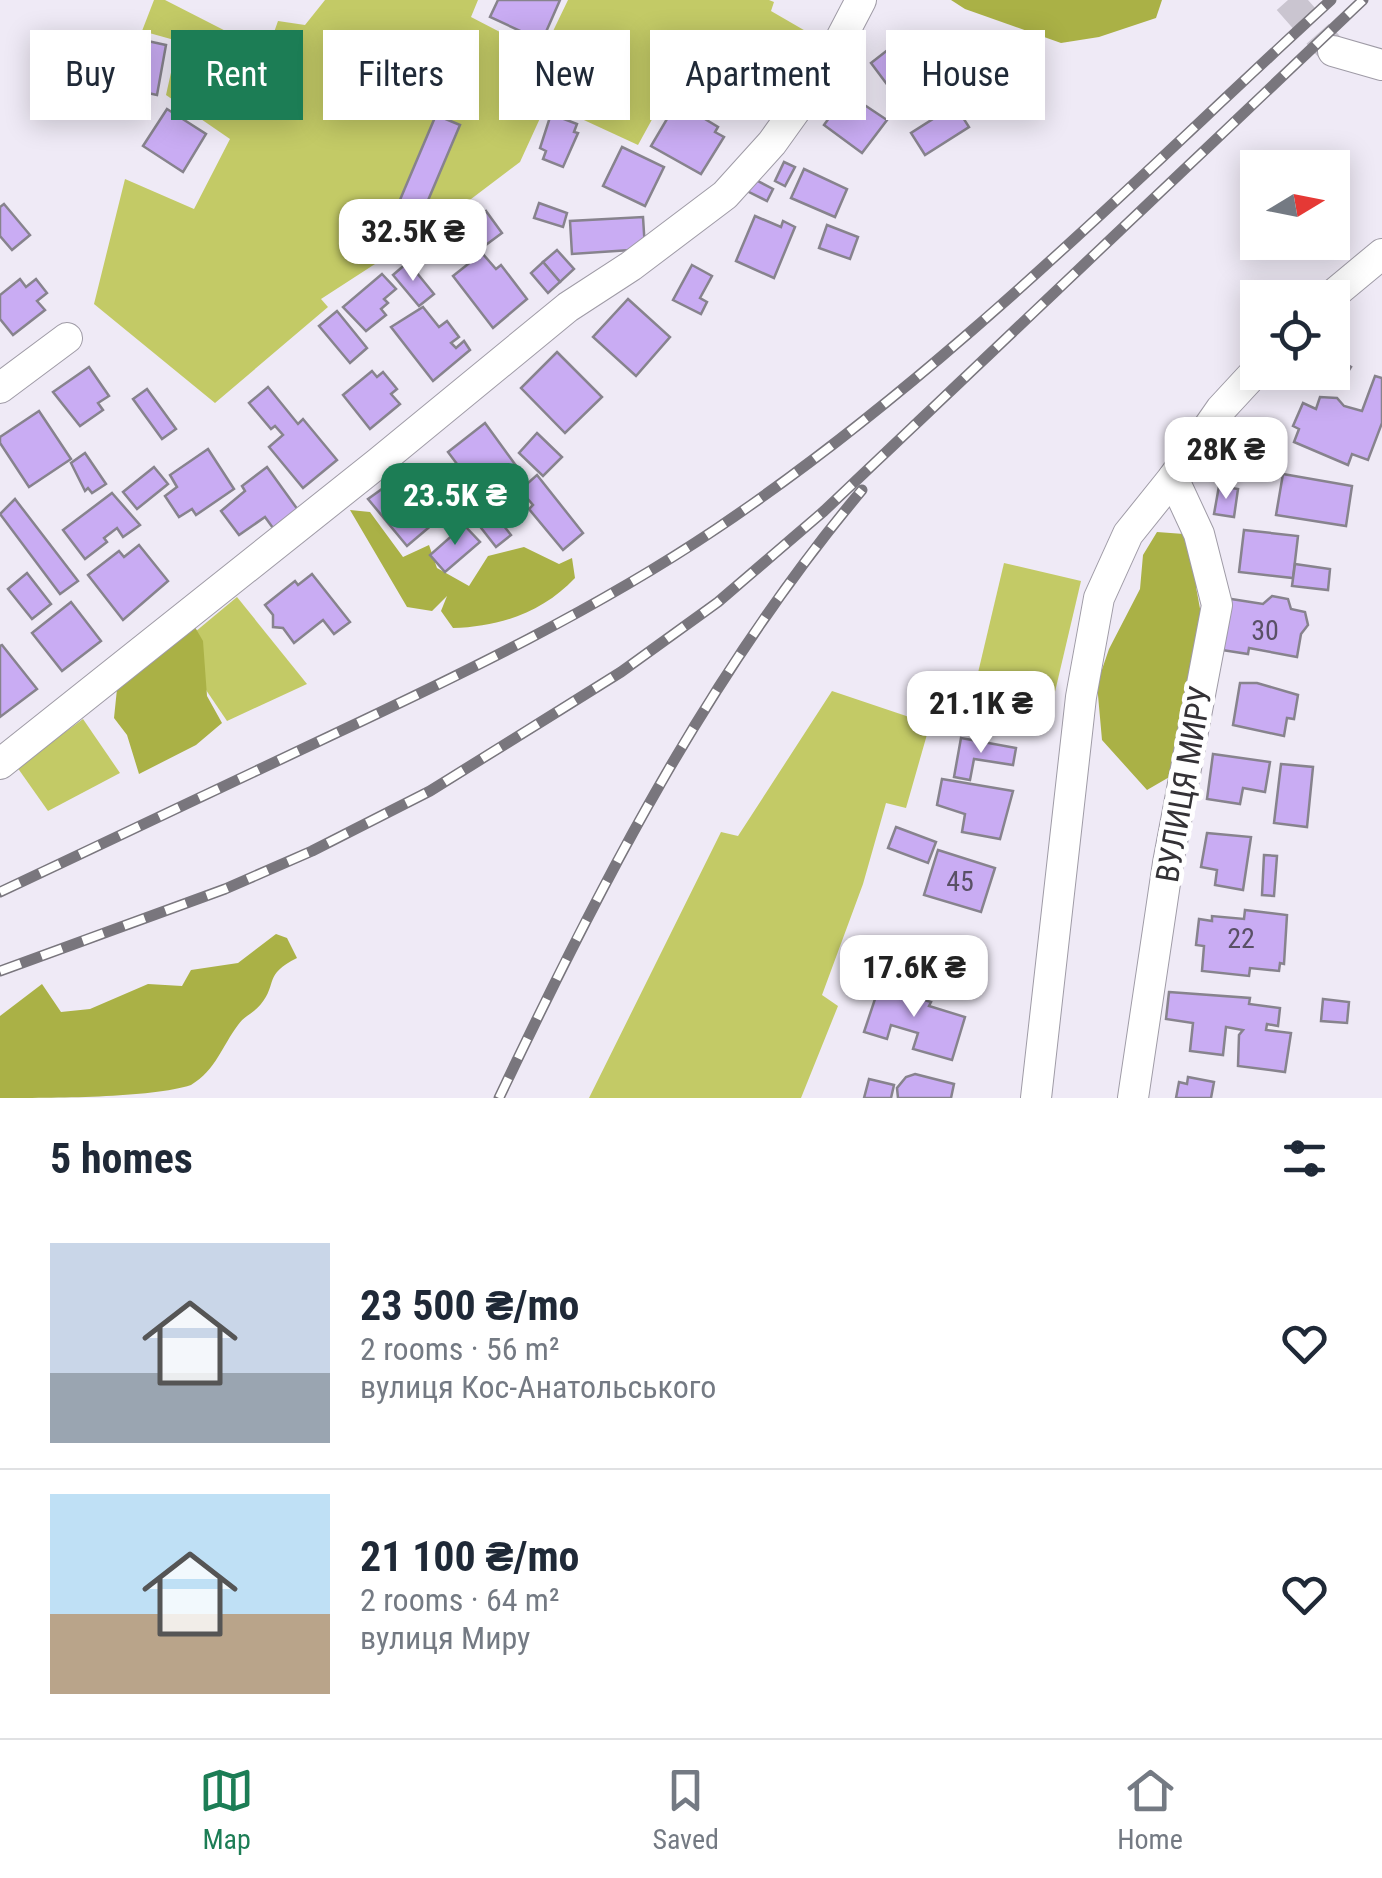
<!DOCTYPE html>
<html lang="en">
<head>
<meta charset="utf-8">
<style>
	body { margin:0; font-family:"Roboto Condensed",sans-serif; background:#f2f2f3; color:#1f2937; height:100vh; display:flex; flex-direction:column; font-size:38px; white-space:nowrap }
	* { box-sizing:border-box; margin:0 }
	p { font-size:32px; color:#747a83 }
	.icon { flex:none; width:55px; height:55px; fill:none; stroke:currentColor; stroke-width:2; stroke-linecap:round; stroke-linejoin:round }
	.map { position:relative; height:1098px; overflow:hidden }
	.drawer { display:flex; flex-direction:column; background:#fff; flex:1 }
	.drawer>* { flex:none }
	.top-card { position:absolute; left:30px; top:30px; width:1322px; height:90px; display:flex; gap:20px }
	.needle { width:65px; rotate:80deg }
	.fabs { position:absolute; left:1240px; top:150px; display:grid; gap:20px }
	.fabs a { display:grid; place-items:center; width:110px; height:110px; border-radius:0px; background:#fff; box-shadow:0 5px 25px #0003; font-size:50px }
	.price { position:absolute; translate:-50% -85px; padding:0 22px; border-radius:20px; background:#fff; color:#222; font-size:32px; line-height:65px; filter:drop-shadow(0 2px 5px #0008) }
	.price::after { content:''; position:absolute; left:50%; top:60px; width:30px; height:22px; margin-left:-15px; background:inherit; clip-path:polygon(0 0,100% 0,50% 100%) }
	.price.selected { background:#1c7d55; color:#fff }
	ul { padding:0; list-style:none }
	li { display:flex; align-items:center; gap:30px; height:250px; padding:0 50px }
	li+li { border-top:2px solid #e0e1e3 }
	li span { display:grid; place-items:center; flex:none; width:280px; height:200px; border-radius:0px; color:#555 }
	li>.icon { margin-inline-start:auto }
	span .icon { width:120px; height:120px; fill:#fffc; stroke-width:1 }
	li b { font-size:42px }
	h2 { display:flex; justify-content:space-between; align-items:center; height:120px; padding:0 50px; font-size:42px }
	.chip { padding:0 35px; border-radius:0px; background:#fff; box-shadow:0 5px 25px #0003; font-size:35px; line-height:90px }
	.chip.selected { background:#1c7d55; color:#fff }
	.tabs { display:flex; justify-content:space-around; align-items:center; height:140px; border-top:2px solid #e0e1e3; background:#fff; font-size:28px; color:#747a83 }
	.tabs a { display:grid; justify-items:center; gap:5px }
	.tabs .selected { color:#1c7d55 }
	.map>svg:first-child { display:block }
	.green { fill:#c3ca66 }
	.forest { fill:#aab146 }
	.building { fill:#c9acf3; stroke:#87838d; stroke-width:2.5 }
	.lines { fill:none; stroke-linecap:round; stroke-linejoin:round }
	.minor-tunnel { stroke:#cac5d0; stroke-width:30; stroke-dasharray:30 15; stroke-linecap:butt }
	.minor-casing { stroke:#9f9ba6; stroke-width:32 }
	.minor { stroke:#fff; stroke-width:30 }
	.rail-casing { stroke:#79767d; stroke-width:11 }
	.rail { stroke:#fff; stroke-width:8; stroke-dasharray:22; stroke-linecap:butt }
	.labels { text-anchor:middle; stroke-width:10; stroke-linejoin:round; paint-order:stroke }
	.number-label { font-size:28px; fill:#595065 }
	.street-label { font-size:32px; fill:#343236; stroke:#fff }
</style>
</head>
<body>
<div class="map">
<svg width="1382" height="1098" viewBox="0 0 1382 1098">
	<rect width="100%" height="100%" fill="#efeaf6"/>
	<g class="green">
		<polygon points="154,0 165,0 267,52 278,21 305,25 325,0 478,0 471,17 542,54 568,0 769,0 774,2 771,11 828,44 800,86 759,62 730,106 713,92 707,101 672,83 638,145 547,103 520,162 446,218 321,299 328,307 215,403 94,304 125,179 194,209 230,139 166,95 178,41 142,31"/>
		<polygon points="1004,563 1081,581 1054,696 977,677"/>
		<polygon points="237,597 307,684 227,721 177,647"/>
		<polygon points="832,691 930,724 906,808 886,803 863,884 822,995 838,1006 801,1098 589,1098 721,832 738,836"/>
		<polygon points="83,719 120,773 48,811 17,767"/>
	</g>
	<g class="forest">
		<polygon points="951,0 1162,0 1156,18 1099,37 1061,43 965,9"/>
		<path d="M350,510L370,512L403,557L429,545L437,568L469,586L488,556L524,547L559,564L572,558L575,578C543,612 500,627 453,628L441,611L447,596L432,611L407,607Z"/>
		<polygon points="1157,532 1184,534 1201,560 1196,587 1206,641 1178,772 1147,790 1102,740 1097,684 1109,649 1140,589 1143,555"/>
		<polygon points="192,622 203,641 207,696 222,723 196,745 139,774 127,735 114,718 117,689"/>
		<path d="M276,934L287,938L297,958C263,975 278,983 261,1004C255,1012 244,1016 238,1025C222,1046 216,1070 191,1085C152,1098 49,1098 0,1098V1016L42,984L61,1012L90,1009L148,984L182,986L191,970L238,963Z"/>
	</g>
	<g class="building">
		<polygon points="498,0 560,0 542,41 490,17"/>
		<polygon points="903,38 931,75 898,99 871,63"/>
		<polygon points="143,40 166,45 157,95 134,90"/>
		<polygon points="774,82 788,91 772,117 757,108"/>
		<polygon points="833,84 887,120 862,153 824,125 834,111 821,101"/>
		<polygon points="677,102 718,127 715,132 724,137 701,174 651,146"/>
		<polygon points="955,105 969,127 925,155 911,133"/>
		<polygon points="167,109 206,134 183,172 143,146"/>
		<polygon points="551,114 577,124 574,132 578,133 563,167 543,159 546,151 540,148"/>
		<polygon points="436,115 460,125 415,231 391,221"/>
		<polygon points="622,147 664,167 645,206 603,186"/>
		<polygon points="784,162 795,167 785,186 775,181"/>
		<polygon points="804,169 847,189 835,217 791,198"/>
		<polygon points="752,178 773,189 767,201 745,190"/>
		<polygon points="539,203 567,213 563,227 534,218"/>
		<polygon points="4,204 30,235 12,250 0,236 0,207"/>
		<polygon points="486,211 502,233 475,253 459,231"/>
		<polygon points="755,216 781,227 783,221 795,227 774,278 736,261"/>
		<polygon points="643,217 645,249 572,254 570,221"/>
		<polygon points="827,225 858,237 850,259 819,248"/>
		<polygon points="557,250 574,269 560,282 543,262"/>
		<polygon points="482,253 496,269 501,265 527,299 493,328 453,276"/>
		<polygon points="408,262 434,294 419,306 393,275"/>
		<polygon points="543,262 560,282 548,293 531,273"/>
		<polygon points="692,265 712,276 700,298 707,302 701,314 673,300"/>
		<polygon points="382,274 396,289 384,299 388,303 381,309 386,315 366,331 343,307"/>
		<polygon points="20,279 26,287 36,279 47,293 37,301 45,310 13,335 0,319 0,295"/>
		<polygon points="628,299 670,337 636,376 593,337"/>
		<polygon points="423,307 439,327 447,321 459,337 451,343 456,348 464,341 470,350 433,381 391,327"/>
		<polygon points="337,311 367,348 350,363 319,326"/>
		<polygon points="557,352 602,397 565,433 521,388"/>
		<polygon points="1333,356 1351,367 1339,386 1321,374 1332,372"/>
		<polygon points="89,367 109,396 98,403 103,410 80,426 53,392"/>
		<polygon points="372,371 377,377 383,372 397,389 391,394 400,404 370,429 343,395"/>
		<polygon points="1375,376 1382,378 1382,423 1368,460 1352,454 1348,465 1294,442 1299,429 1293,426 1303,403 1316,409 1320,397 1337,398 1344,406 1362,411"/>
		<polygon points="268,387 298,424 303,419 337,460 303,488 269,447 283,435 275,426 271,429 249,403"/>
		<polygon points="147,389 176,429 162,439 133,399"/>
		<polygon points="39,411 71,459 29,487 0,443 0,437"/>
		<polygon points="485,423 517,467 484,492 479,485 475,488 448,452"/>
		<polygon points="537,433 562,457 543,476 519,453"/>
		<polygon points="208,449 234,489 196,515 192,509 179,517 165,496 177,487 170,475"/>
		<polygon points="85,453 106,484 92,493 88,488 85,491 71,463"/>
		<polygon points="154,467 168,484 137,509 123,492"/>
		<polygon points="267,467 298,510 273,528 265,517 239,535 221,511 245,491 242,486"/>
		<polygon points="411,468 447,512 407,546 368,499"/>
		<polygon points="1283,474 1352,486 1346,526 1276,515"/>
		<polygon points="537,475 583,533 563,550 529,509 533,505 520,490"/>
		<polygon points="1219,486 1238,489 1234,517 1214,514"/>
		<polygon points="112,493 140,525 123,537 117,528 104,538 107,542 85,559 63,530"/>
		<polygon points="15,499 78,581 60,594 0,514"/>
		<polygon points="486,503 511,535 496,547 471,515"/>
		<polygon points="464,525 480,542 445,572 430,555"/>
		<polygon points="1244,530 1298,536 1293,578 1239,572"/>
		<polygon points="139,545 168,581 123,620 88,575 119,551 124,557"/>
		<polygon points="1295,564 1330,569 1328,590 1292,586"/>
		<polygon points="27,573 51,604 32,619 8,589"/>
		<polygon points="312,574 350,622 334,634 323,620 294,643 283,628 273,627 273,615 265,605 295,581 298,585"/>
		<polygon points="1272,596 1288,599 1291,609 1305,612 1308,625 1301,634 1297,657 1249,648 1248,654 1222,650 1231,599 1263,604"/>
		<polygon points="71,602 101,641 62,671 32,633"/>
		<polygon points="2,645 37,689 0,717 0,646"/>
		<polygon points="1240,683 1257,683 1298,695 1294,719 1287,718 1284,736 1233,725"/>
		<polygon points="961,738 1016,748 1013,765 974,759 970,780 954,777"/>
		<polygon points="1213,754 1270,762 1265,792 1243,788 1240,804 1207,799"/>
		<polygon points="1281,764 1313,767 1307,827 1274,823"/>
		<polygon points="942,779 1013,791 1000,839 962,832 965,814 937,805"/>
		<polygon points="896,827 936,842 928,863 888,848"/>
		<polygon points="1207,833 1251,837 1243,890 1215,885 1217,870 1201,867"/>
		<polygon points="938,850 995,868 981,912 924,895"/>
		<polygon points="1264,855 1277,856 1274,896 1262,895"/>
		<polygon points="1245,910 1287,915 1284,964 1280,963 1279,971 1250,968 1249,976 1202,971 1204,946 1196,945 1199,919 1212,921 1212,916 1244,919"/>
		<polygon points="942,939 979,947 976,957 985,959 981,974 973,972 970,984 934,977"/>
		<polygon points="872,946 890,953 886,965 868,959"/>
		<polygon points="882,978 911,986 908,995 931,1002 929,1006 965,1017 952,1060 913,1049 918,1033 891,1025 887,1039 864,1032"/>
		<polygon points="1169,992 1250,998 1249,1004 1280,1008 1278,1026 1267,1024 1266,1030 1291,1033 1285,1072 1238,1066 1239,1035 1243,1030 1226,1027 1223,1055 1190,1051 1193,1023 1166,1019"/>
		<polygon points="1323,999 1349,1002 1347,1023 1321,1021"/>
		<polygon points="915,1074 954,1084 951,1098 898,1098 897,1088 906,1077"/>
		<polygon points="1188,1077 1214,1082 1211,1098 1176,1098 1179,1082 1187,1084"/>
		<polygon points="869,1079 894,1085 891,1098 864,1098"/>
	</g>
	<g class="lines">
		<polyline class="minor-tunnel" points="1288,0 1333,51"/>
		<g class="minor-casing">
			<g id="minor">
				<polyline points="1333,51 1382,65"/>
				<polyline points="1329,298 1382,254"/>
				<polyline points="0,388 67,338"/>
				<polyline points="0,764 378,463 568,307 631,266 725,195 772,143 825,69 861,0"/>
				<polyline points="1036,1098 1081,697 1099,598 1128,534 1173,478"/>
				<polyline points="1133,1098 1168,863 1217,605 1199,534 1173,478 1221,409 1258,369"/>
			</g>
		</g>
		<use href="#minor" class="minor"/>
		<g class="rail-casing">
			<g id="rail">
				<path d="M0,892C110,840 220,788 330,736C462,674 595,610 716,529C942,377 1131,183 1331,0"/>
				<polyline points="0,971 225,889 312,851 430,791 621,672 718,602 824,511 1363,0"/>
				<path d="M499,1098C600,885 710,671 862,490"/>
			</g>
		</g>
		<use href="#rail" class="rail"/>
	</g>
	<g class="labels">
		<g class="number-label">
			<text x="1265" y="640">30</text>
			<text x="960" y="891">45</text>
			<text x="1241" y="948">22</text>
		</g>
		<g class="street-label">
			<text transform="translate(1184 784) rotate(-80)" y="11">ВУЛИЦЯ МИРУ</text>
		</g>
	</g>
</svg>
<div class="fabs">
<a><svg class="needle" viewBox="-14 -14 28 28"><path d="M0-13l5 13h-10z" fill="#e53935"/><path d="M0 13l5-13h-10z" fill="#747a83"/></svg></a>
<a><svg class="icon" aria-label="locate" viewBox="0 0 24 24"><circle cx="12" cy="12" r="6"/><path d="M12 2v4M12 18v4M2 12h4M18 12h4"/></svg></a>
</div>
<b class="price" style="left:413px;top:284px">32.5K ₴</b>
<b class="price" style="left:1226px;top:502px">28K ₴</b>
<b class="price selected" style="left:455px;top:548px">23.5K ₴</b>
<b class="price" style="left:981px;top:756px">21.1K ₴</b>
<b class="price" style="left:914px;top:1020px">17.6K ₴</b>
<div class="top-card">
<a class="chip">Buy</a>
<a class="chip selected">Rent</a>
<a class="chip">Filters</a>
<a class="chip">New</a>
<a class="chip">Apartment</a>
<a class="chip">House</a>
</div>
</div>
<section class="drawer">
<h2>5 homes<svg class="icon" aria-label="filters" viewBox="0 0 24 24"><path d="M4 7h16M4 17h16"/><circle cx="9" cy="7" r="2"/><circle cx="15" cy="17" r="2"/></svg></h2>
<ul>
<li><span style="background:linear-gradient(#c9d6e8 65%,#9aa5b1 0)"><svg class="icon" aria-label="home" viewBox="0 0 24 24"><path d="M3 11l9-7 9 7M6 9v11h12V9"/></svg></span><div><b>23 500 ₴/mo</b><p>2 rooms · 56 m²</p><p>вулиця Кос-Анатольського</p></div><svg class="icon" aria-label="heart" viewBox="0 0 24 24"><path d="M12 20l-8-8c-3-5 5-10 8-4 3-6 11-1 8 4z"/></svg></li>
<li><span style="background:linear-gradient(#bfe0f5 60%,#b9a48a 0)"><svg class="icon" aria-label="home" viewBox="0 0 24 24"><path d="M3 11l9-7 9 7M6 9v11h12V9"/></svg></span><div><b>21 100 ₴/mo</b><p>2 rooms · 64 m²</p><p>вулиця Миру</p></div><svg class="icon" aria-label="heart" viewBox="0 0 24 24"><path d="M12 20l-8-8c-3-5 5-10 8-4 3-6 11-1 8 4z"/></svg></li>
</ul>
</section>
<nav class="tabs">
<a class="selected"><svg class="icon" aria-label="map" viewBox="0 0 24 24"><path d="M3 6l6-2 6 2 6-2v14l-6 2-6-2-6 2zM9 4v14M15 6v14"/></svg>Map</a>
<a><svg class="icon" aria-label="saved" viewBox="0 0 24 24"><path d="M7 4h10v16l-5-4-5 4z"/></svg>Saved</a>
<a><svg class="icon" aria-label="home" viewBox="0 0 24 24"><path d="M3 11l9-7 9 7M6 9v11h12V9"/></svg>Home</a>
</nav>
</body>
</html>
